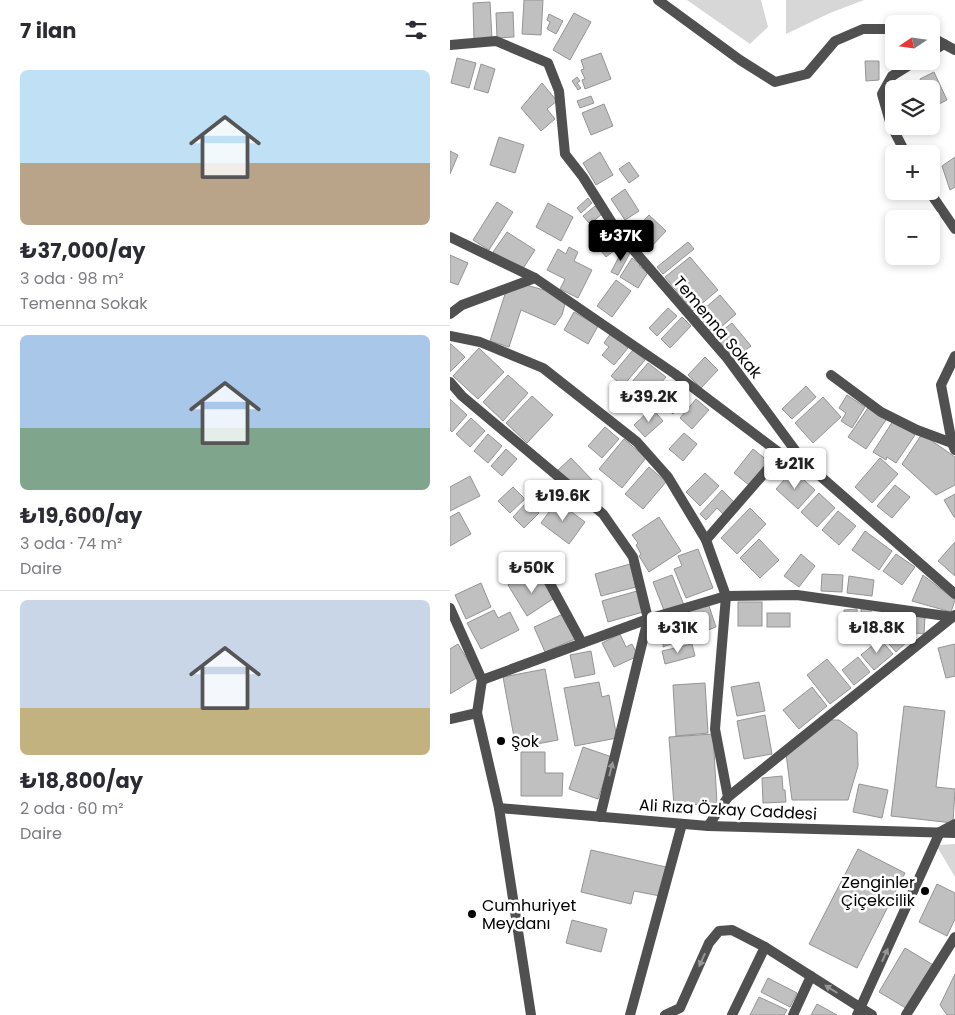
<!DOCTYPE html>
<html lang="tr">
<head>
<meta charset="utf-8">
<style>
	body { margin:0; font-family:Poppins,sans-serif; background:#f7f7f7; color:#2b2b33; height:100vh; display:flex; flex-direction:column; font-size:19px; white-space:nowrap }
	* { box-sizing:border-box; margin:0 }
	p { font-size:16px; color:#7c7c81 }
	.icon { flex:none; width:28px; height:28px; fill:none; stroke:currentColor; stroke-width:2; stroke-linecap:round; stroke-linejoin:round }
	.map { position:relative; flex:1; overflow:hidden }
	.side { display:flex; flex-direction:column; background:#fff; width:450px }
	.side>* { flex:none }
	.needle { width:32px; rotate:257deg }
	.tools { position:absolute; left:435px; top:15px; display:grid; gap:10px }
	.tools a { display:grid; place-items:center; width:55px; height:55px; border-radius:8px; background:#fff; box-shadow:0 2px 8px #0003; font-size:25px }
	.price { position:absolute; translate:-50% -42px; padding:0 11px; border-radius:5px; background:#fff; color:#222; font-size:16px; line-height:32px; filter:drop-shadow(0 1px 2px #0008) }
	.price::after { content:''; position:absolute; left:50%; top:30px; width:15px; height:11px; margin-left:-8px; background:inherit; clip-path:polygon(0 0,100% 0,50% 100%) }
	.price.on { background:#000; color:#fff }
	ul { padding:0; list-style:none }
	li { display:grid; align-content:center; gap:10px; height:265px; padding:0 20px }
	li+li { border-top:1px solid #e1e1e2 }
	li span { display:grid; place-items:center; height:155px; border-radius:8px; color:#555 }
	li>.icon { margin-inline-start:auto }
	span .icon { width:90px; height:90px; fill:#fffc; stroke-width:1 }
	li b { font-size:21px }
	h2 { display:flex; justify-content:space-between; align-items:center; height:60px; padding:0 20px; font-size:21px }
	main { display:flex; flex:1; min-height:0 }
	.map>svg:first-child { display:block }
	.green { fill:#d7d7d7 }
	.building { fill:#c0c0c0; stroke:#949494 }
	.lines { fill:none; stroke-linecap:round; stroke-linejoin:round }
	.minor { stroke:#505050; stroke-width:10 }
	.oneway { fill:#969696 }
	.poi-dot { fill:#000; stroke:#fff; stroke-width:2 }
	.labels { text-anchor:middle; stroke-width:5; stroke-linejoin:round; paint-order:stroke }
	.street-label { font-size:16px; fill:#000; stroke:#fff }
	.poi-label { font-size:16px; fill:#000; stroke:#fff; text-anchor:start }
</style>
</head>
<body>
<main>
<section class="side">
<h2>7 ilan<svg class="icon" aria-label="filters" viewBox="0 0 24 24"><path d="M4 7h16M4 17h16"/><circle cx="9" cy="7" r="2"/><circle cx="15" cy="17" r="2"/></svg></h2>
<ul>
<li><span style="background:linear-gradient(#bfe0f5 60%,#b9a48a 0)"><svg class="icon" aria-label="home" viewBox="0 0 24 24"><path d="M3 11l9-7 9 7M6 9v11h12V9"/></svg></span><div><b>₺37,000/ay</b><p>3 oda · 98 m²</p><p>Temenna Sokak</p></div></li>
<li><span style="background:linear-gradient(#a9c7e8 60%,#7fa58c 0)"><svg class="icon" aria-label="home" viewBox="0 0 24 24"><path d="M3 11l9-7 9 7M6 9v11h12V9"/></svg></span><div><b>₺19,600/ay</b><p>3 oda · 74 m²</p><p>Daire</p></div></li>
<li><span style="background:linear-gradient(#c9d6e8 70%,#c2b280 0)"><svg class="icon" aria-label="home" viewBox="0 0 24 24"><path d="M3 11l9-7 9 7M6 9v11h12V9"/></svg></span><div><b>₺18,800/ay</b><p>2 oda · 60 m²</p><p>Daire</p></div></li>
</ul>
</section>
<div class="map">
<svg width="505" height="1015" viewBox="0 0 505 1015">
	<rect width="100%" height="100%" fill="#fff"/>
	<g class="green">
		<polygon points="237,0 311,0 318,27 300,44"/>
		<polygon points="336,0 414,0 380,13 336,34"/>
		<polygon points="505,844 505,877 486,845"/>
	</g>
	<g class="building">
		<polygon points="74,0 93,0 91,35 72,34"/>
		<polygon points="40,2 42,39 24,39 23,3"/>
		<polygon points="63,12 64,37 47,38 46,13"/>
		<polygon points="124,13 141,22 120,60 103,50"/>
		<polygon points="99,14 113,21 106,34 97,29 100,22 97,20"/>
		<polygon points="151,53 161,79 135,89 132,80 135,79 131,70 134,69 131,60"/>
		<polygon points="7,58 26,63 19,88 1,83"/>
		<polygon points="415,61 429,61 429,80 416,81"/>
		<polygon points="31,64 45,69 38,93 24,89"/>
		<polygon points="484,72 497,100 481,108 481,89 475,89 470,79"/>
		<polygon points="127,77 130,81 127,83 131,88 128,90 122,81"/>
		<polygon points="92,83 107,101 97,109 105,119 91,131 71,108"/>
		<polygon points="141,96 144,103 130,108 127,101"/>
		<polygon points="154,104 163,126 141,135 132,113"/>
		<polygon points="49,137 74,145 65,173 40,165"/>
		<polygon points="0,151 8,155 0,174"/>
		<polygon points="150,152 163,175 146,185 133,163"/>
		<polygon points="505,157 505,187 500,190 492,166"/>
		<polygon points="179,162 189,176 179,183 169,169"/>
		<polygon points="175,189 189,211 175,220 161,199"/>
		<polygon points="138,198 142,203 131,213 127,208"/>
		<polygon points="47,202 63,212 39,250 23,240"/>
		<polygon points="98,203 123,217 111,241 86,227"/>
		<polygon points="145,206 152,214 140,224 133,216"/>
		<polygon points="199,215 216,231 200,248 183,232"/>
		<polygon points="155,221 161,229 149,238 143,229"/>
		<polygon points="57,232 85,250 72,270 43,252"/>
		<polygon points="163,233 172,244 156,257 147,246"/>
		<polygon points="238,242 244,249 213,274 207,267"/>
		<polygon points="119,247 128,252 124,261 142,270 128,298 110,289 115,279 97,270 108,249 116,254"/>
		<polygon points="173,249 180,253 168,275 161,272"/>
		<polygon points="0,255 18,263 8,285 0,282"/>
		<polygon points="240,257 268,290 243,311 215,277"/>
		<polygon points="182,258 190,264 189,266 198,272 188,288 170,277"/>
		<polygon points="166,280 181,291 162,317 147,306"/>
		<polygon points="76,285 94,290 115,304 112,315 105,325 71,310 59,347 40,341 56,291"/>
		<polygon points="270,295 286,314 262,335 246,316"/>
		<polygon points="218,308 227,316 207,336 199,328"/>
		<polygon points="124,312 148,326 138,344 114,330"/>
		<polygon points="232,317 241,326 220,348 211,339"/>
		<polygon points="282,323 301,346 282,360 264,337"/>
		<polygon points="161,333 178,348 164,365 152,355 159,347 154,343"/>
		<polygon points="1,344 15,357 0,372 0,344"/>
		<polygon points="29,348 54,372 28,399 3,376"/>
		<polygon points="183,350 195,360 173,386 161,376"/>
		<polygon points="255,357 268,370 251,388 238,375"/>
		<polygon points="198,363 216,377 210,384 213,386 197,406 176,389"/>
		<polygon points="58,375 78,393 53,421 33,402"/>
		<polygon points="223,382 238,395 223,414 207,401"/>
		<polygon points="356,386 366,397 342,419 332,409"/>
		<polygon points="397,395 415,407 402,428 391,421 396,413 389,408"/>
		<polygon points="82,396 103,415 77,443 56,423"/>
		<polygon points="373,397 391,417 363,443 345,423"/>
		<polygon points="0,399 17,415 2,432 0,430"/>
		<polygon points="246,399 259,410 242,429 230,418"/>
		<polygon points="420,405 438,417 416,449 398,437"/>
		<polygon points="202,408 213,421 195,437 184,425"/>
		<polygon points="21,418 35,431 20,447 6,434"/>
		<polygon points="443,421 465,435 446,463 437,457 436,460 423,452"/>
		<polygon points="155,427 169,439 152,458 138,446"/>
		<polygon points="234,433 247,444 233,461 219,449"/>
		<polygon points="38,434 52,446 38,463 24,451"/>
		<polygon points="472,434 505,457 505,485 486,495 452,464"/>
		<polygon points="174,439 196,458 172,488 149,469"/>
		<polygon points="56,449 67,459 52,476 41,466"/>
		<polygon points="303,449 318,461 299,485 284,473"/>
		<polygon points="121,458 144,482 131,495 108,470"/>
		<polygon points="430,458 448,474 422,503 405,487"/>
		<polygon points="199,467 216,482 193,509 175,494"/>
		<polygon points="343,470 365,490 348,509 326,489"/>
		<polygon points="255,473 269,486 250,506 236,492"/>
		<polygon points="20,476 30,496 0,511 0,487"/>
		<polygon points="445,485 460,497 442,518 427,506"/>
		<polygon points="63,487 75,499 60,513 48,501"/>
		<polygon points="272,490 284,502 273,514 267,508 256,520 250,514"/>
		<polygon points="369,493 385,508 367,527 351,512"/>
		<polygon points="505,494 505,517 504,517 494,500"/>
		<polygon points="107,501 135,522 119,544 91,523"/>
		<polygon points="77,502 89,513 74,528 63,517"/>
		<polygon points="300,508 316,524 287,554 271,538"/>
		<polygon points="388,511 406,526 389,545 372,530"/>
		<polygon points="9,512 21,534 0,546 0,517"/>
		<polygon points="209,517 231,551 199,572 189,556 191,554 186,545 188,543 182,535"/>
		<polygon points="415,531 442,551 429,570 402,550"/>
		<polygon points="309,539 329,560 310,578 290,558"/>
		<polygon points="505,542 505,576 488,561"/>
		<polygon points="248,549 263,588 236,598 224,569 232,566 228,556"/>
		<polygon points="351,554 365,566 349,587 334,576"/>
		<polygon points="446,554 465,567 452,585 433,571"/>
		<polygon points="180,564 186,587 151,596 145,574"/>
		<polygon points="372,574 393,575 392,592 371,591"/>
		<polygon points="222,575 234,605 215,613 203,582"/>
		<polygon points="473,575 505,600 501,612 462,601"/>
		<polygon points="74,576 80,586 94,577 106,597 77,616 58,585"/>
		<polygon points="399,576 424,580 422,596 397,593"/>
		<polygon points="31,583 41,607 16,619 5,595"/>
		<polygon points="187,591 193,612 158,622 152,601"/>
		<rect x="288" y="602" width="24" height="24"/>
		<polygon points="258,603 266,627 213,647 215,619"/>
		<polygon points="421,608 421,624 412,624 411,609"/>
		<polygon points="407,609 407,624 394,624 394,610"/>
		<polygon points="44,610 48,618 60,612 69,630 31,649 17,623"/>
		<rect x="317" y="613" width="23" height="14"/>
		<polygon points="113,614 125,639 95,652 84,627"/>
		<polygon points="458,615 475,617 474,634 456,632"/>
		<polygon points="446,626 459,640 446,652 433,637"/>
		<polygon points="170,634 176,647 182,644 188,656 164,667 152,643"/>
		<polygon points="430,639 443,654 424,670 411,655"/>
		<polygon points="8,644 28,677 0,694 0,649"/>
		<polygon points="242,644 245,656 215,664 212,651"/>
		<polygon points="505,644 505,676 496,678 488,648"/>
		<polygon points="141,651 145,674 125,678 120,655"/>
		<polygon points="408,657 420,672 404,685 392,670"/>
		<polygon points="377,659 401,688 380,704 357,675"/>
		<polygon points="95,669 108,740 66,748 53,677"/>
		<polygon points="149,682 152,697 159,695 167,738 125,746 114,688"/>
		<polygon points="309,682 315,711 287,716 281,687"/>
		<polygon points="255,683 258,733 226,736 223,685"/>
		<polygon points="362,687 377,706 349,729 333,710"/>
		<polygon points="454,706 495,711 486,787 505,789 503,823 441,816"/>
		<polygon points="315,715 322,754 294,759 287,721"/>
		<polygon points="381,720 389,720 407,733 408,766 398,800 342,800 336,754"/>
		<polygon points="263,734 267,803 224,806 219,737"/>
		<polygon points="133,747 162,757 148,799 119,789"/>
		<polygon points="71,752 95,752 95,773 113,773 112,796 71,796"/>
		<polygon points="332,776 333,790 335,790 336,802 313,803 312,778"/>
		<polygon points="409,784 438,790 432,818 403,812"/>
		<polygon points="408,849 455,873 407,968 359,944"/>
		<polygon points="141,850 216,867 210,896 184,891 181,904 131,892"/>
		<polygon points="487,884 505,893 505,919 497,936 469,922"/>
		<polygon points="122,920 157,929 151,952 116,943"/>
		<polygon points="455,948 485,966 459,1010 429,992"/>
		<polygon points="505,974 505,1015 497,1015 490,1005"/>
		<polygon points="318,978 347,993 340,1007 311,992"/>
		<polygon points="309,997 337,1010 334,1015 300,1015"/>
		<polygon points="367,1004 387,1015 361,1015"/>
	</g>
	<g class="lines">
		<g class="minor">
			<polyline points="208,0 290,60 325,82 357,74 385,41 413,29 444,29"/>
			<polyline points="481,37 505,50"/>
			<polyline points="0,45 46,41 98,63 109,91 115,154 133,177 167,231 277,358 353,461"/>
			<polyline points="481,52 494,44"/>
			<polyline points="456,154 441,125 432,94 442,76 466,61"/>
			<polyline points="479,191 505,229"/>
			<polyline points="0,237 85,278 225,374 331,454 353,461 505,594"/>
			<polyline points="0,314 12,305 85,278"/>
			<polyline points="0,336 30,342 93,368 187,442 218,477 256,540 276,596 265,729 278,797"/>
			<polyline points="505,356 491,385 502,443 505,450"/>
			<polyline points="381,375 431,412 467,430 502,443"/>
			<polyline points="0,382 12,396 153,514 183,557 198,619 150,817"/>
			<polyline points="256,540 331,454"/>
			<polyline points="86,558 132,643"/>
			<polyline points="0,608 32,680 27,713 49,808 81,1015"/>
			<polyline points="32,680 198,619 276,596 347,595 503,617"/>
			<polyline points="0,719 27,713"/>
			<polyline points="49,808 258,826 505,833"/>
			<polyline points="258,826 278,797 505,615"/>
			<polyline points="180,1015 232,824"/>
			<polyline points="215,1015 230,1008 259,943 269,931 282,930 315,947 422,1015"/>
			<polyline points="282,1015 315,947"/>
			<polyline points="343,1015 361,976"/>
			<polyline points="407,1015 490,832 505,824"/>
			<polyline points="456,1015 505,937"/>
		</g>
	</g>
	<defs><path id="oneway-solid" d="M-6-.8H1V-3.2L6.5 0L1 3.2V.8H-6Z" transform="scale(1.25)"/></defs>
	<g class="oneway">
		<use href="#oneway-solid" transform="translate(161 769) rotate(-76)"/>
		<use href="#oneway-solid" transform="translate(435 955) rotate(-66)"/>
		<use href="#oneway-solid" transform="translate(252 960) rotate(114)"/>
		<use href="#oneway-solid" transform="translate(381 989) rotate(-148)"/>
	</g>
	<g class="poi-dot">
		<circle cx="51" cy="741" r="5"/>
		<circle cx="475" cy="891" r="5"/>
		<circle cx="22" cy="914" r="5"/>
	</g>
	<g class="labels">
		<g class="street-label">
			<text transform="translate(268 327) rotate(50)" y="6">Temenna Sokak</text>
			<text transform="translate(278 809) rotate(3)" y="6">Ali Rıza Özkay Caddesi</text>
		</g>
		<g class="poi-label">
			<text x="61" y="747">Şok</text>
			<text x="465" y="888" text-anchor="end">Zenginler<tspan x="465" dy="18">Çiçekcilik</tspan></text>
			<text x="32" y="911">Cumhuriyet<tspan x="32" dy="18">Meydanı</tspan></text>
		</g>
	</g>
</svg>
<div class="tools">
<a><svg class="needle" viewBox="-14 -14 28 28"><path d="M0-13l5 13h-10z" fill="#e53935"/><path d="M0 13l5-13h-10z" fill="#7c7c81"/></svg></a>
<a><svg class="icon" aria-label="layers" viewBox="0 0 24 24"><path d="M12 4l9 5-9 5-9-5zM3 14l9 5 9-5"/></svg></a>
<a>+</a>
<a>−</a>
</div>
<b class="price on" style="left:171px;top:262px">₺37K</b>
<b class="price" style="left:199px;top:423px">₺39.2K</b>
<b class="price" style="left:345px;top:490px">₺21K</b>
<b class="price" style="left:113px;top:522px">₺19.6K</b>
<b class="price" style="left:82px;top:594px">₺50K</b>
<b class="price" style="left:228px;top:654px">₺31K</b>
<b class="price" style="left:427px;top:654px">₺18.8K</b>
</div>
</main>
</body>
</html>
